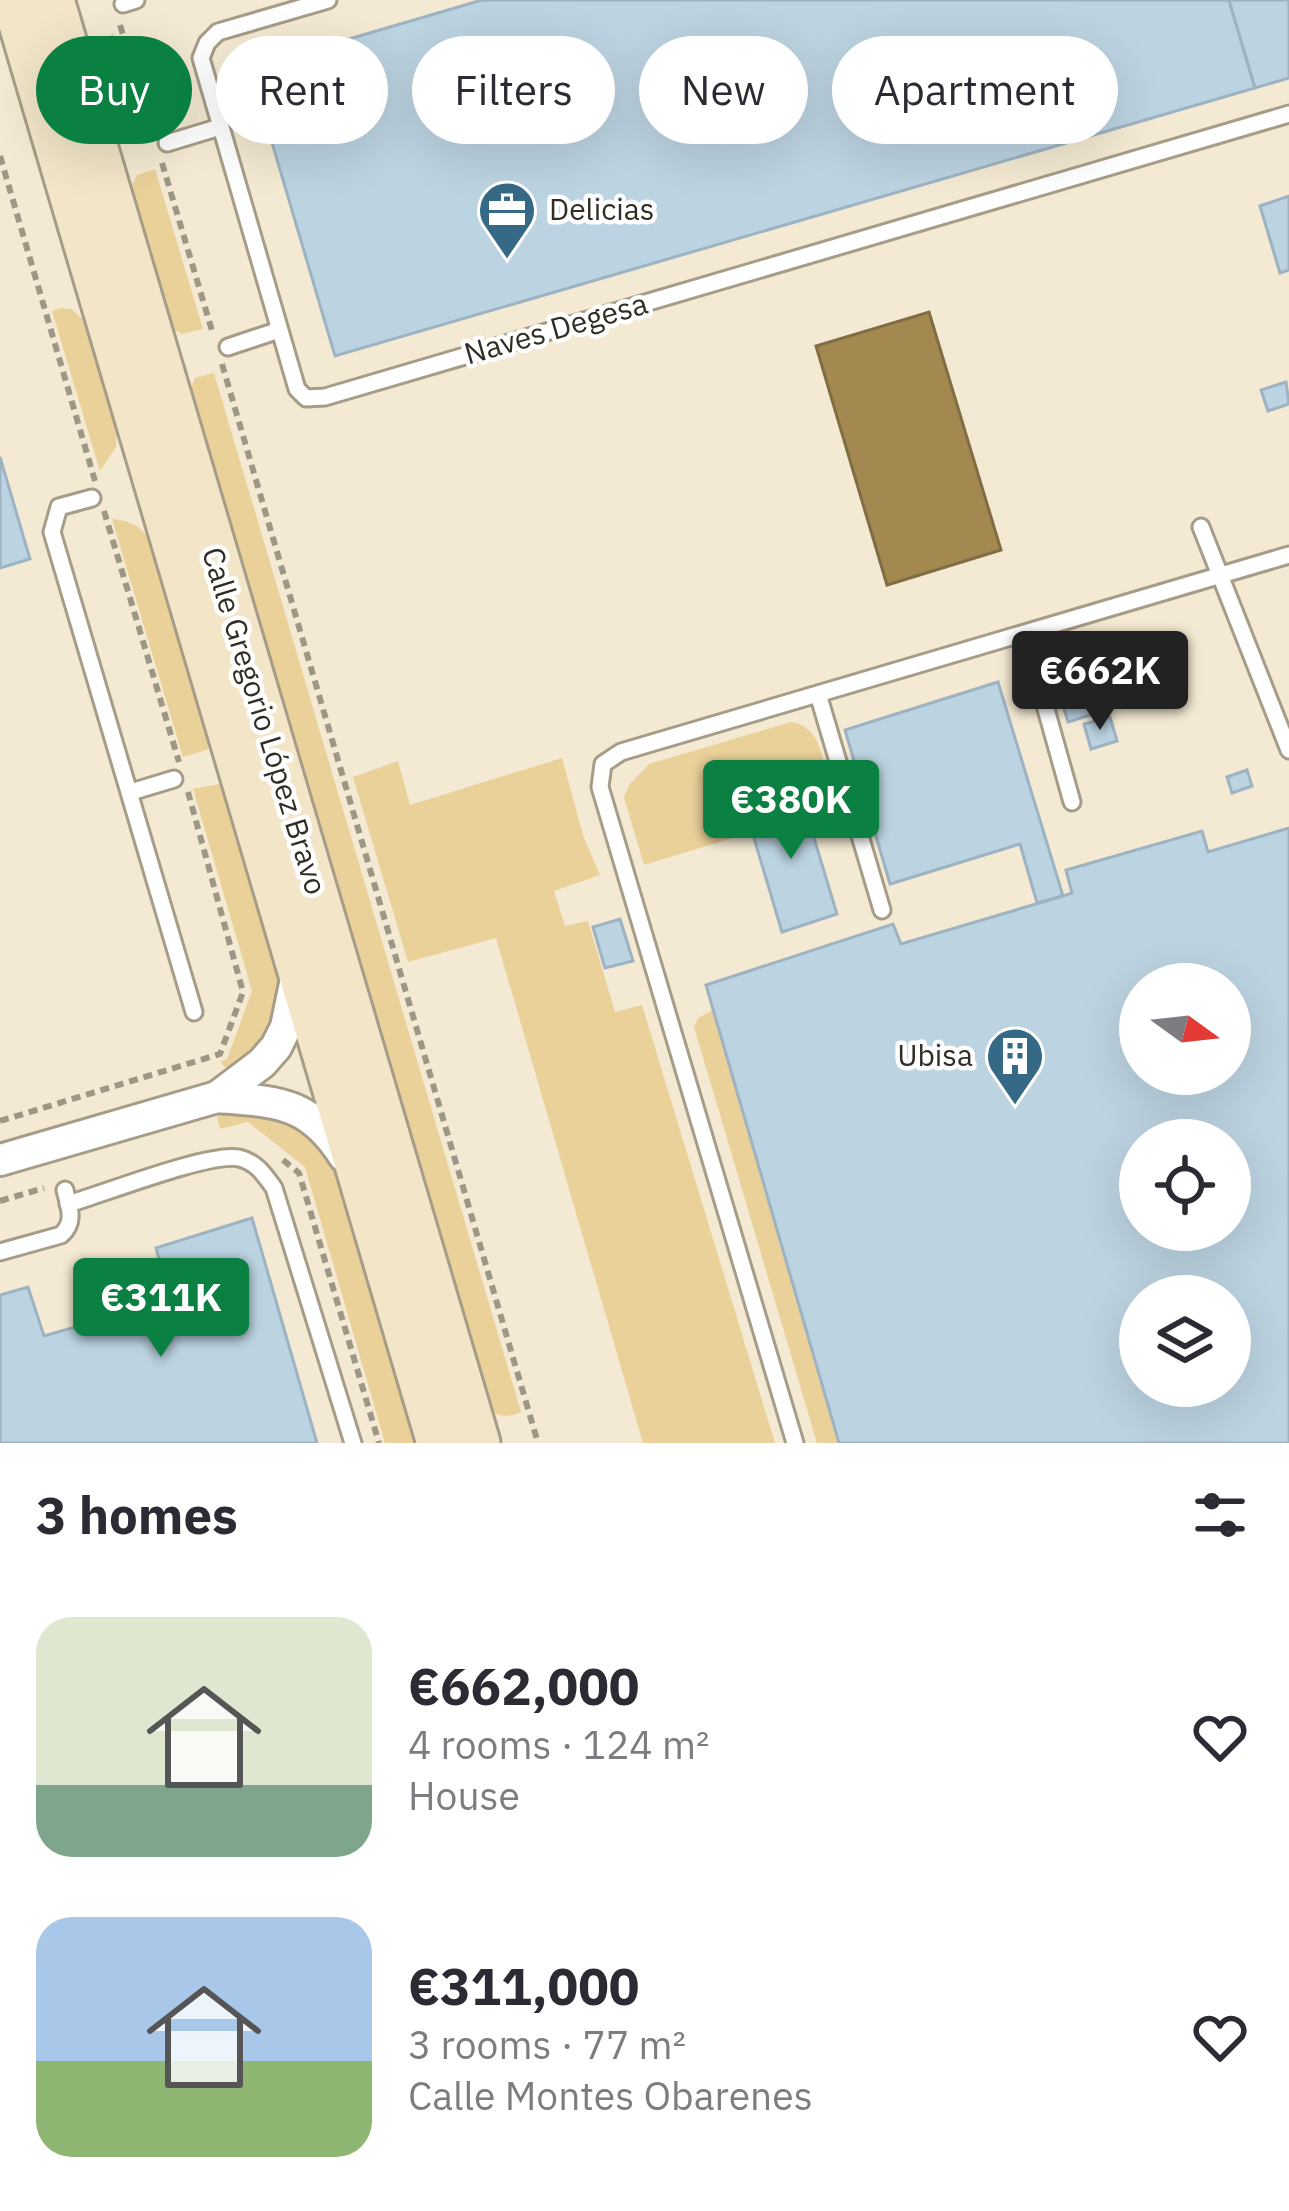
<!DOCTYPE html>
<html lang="en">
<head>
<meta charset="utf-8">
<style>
	body { margin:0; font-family:"IBM Plex Sans",sans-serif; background:#f7f7f7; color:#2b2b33; height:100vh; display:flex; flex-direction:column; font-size:45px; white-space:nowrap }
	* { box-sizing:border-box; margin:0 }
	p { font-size:39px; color:#7c7c81 }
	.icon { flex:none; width:66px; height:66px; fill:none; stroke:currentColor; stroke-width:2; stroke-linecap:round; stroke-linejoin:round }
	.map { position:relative; height:1443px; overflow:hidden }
	.drawer { display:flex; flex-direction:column; background:#fff; flex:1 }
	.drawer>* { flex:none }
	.top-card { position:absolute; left:36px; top:36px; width:1218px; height:108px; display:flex; gap:24px }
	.needle { width:78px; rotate:105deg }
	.buttons { position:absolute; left:1119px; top:963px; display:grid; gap:24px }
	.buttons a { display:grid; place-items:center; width:132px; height:132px; border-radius:50%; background:#fff; box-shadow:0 12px 48px #0002; font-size:60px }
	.price { position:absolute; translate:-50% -102px; padding:0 27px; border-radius:12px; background:#0b8043; color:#fff; font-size:39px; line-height:78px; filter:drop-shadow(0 3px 6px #0008) }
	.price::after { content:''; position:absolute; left:50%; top:72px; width:36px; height:27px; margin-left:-18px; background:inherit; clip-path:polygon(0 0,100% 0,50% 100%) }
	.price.active { background:#222; color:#fff }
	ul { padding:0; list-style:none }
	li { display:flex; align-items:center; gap:36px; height:300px; padding:0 36px }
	li span { display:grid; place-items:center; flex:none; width:336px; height:240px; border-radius:36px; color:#555 }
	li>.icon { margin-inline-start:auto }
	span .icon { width:144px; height:144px; fill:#fffc; stroke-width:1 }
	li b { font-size:51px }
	h2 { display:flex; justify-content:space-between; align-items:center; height:144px; padding:0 36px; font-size:51px }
	.pill { padding:0 42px; border-radius:54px; background:#fff; box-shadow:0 12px 48px #0002; font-size:42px; line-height:108px }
	.pill.active { background:#0b8043; color:#fff }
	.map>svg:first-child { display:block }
	.green { fill:#ead099 }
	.water { fill:#a38950; stroke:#816d43; stroke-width:3 }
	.building { fill:#bcd3e1; stroke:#9eb3c2; stroke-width:3; fill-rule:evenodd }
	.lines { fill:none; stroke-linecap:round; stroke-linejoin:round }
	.service-casing { stroke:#a69d88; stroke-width:21 }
	.minor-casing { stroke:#a69d88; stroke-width:36 }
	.secondary-casing { stroke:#a69d88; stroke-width:51 }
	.path { stroke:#9e9786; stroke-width:6; stroke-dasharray:9 6; stroke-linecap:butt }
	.service { stroke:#fff; stroke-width:15 }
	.minor { stroke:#fff; stroke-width:30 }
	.secondary { stroke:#f2e5c8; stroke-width:45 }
	.labels { text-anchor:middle; stroke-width:9; stroke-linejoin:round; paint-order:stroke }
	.poi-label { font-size:30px; fill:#312d24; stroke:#fff; text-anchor:start }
	.street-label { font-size:30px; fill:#312d24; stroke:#fff }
</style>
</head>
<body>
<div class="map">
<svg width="1289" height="1443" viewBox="0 0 1289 1443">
	<rect width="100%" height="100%" fill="#f4ead3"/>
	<g class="green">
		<polygon points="113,33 141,128 125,133 107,125 91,67 93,49"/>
		<polygon points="155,169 203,329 182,334 169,327 130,189 137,175"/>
		<polygon points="61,308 71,309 87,323 118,424 116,447 100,471 52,311"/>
		<path d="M214,373L521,1412C507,1418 499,1417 487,1408L191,403L190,390L195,378Z"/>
		<path d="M112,519C133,521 143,528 154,546L211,741L207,750L183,757Z"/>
		<path d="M791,722C821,727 822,758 829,784L745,808L752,832L644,865L624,797L629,785L649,764Z"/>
		<polygon points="562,758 583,835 600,875 554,891 565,926 588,921 615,1012 642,1005 775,1443 643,1443 496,938 408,962 353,777 398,761 410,805"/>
		<path d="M219,784L227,791L281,984C279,1030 263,1044 228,1070L220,1062L227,1059L252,991L193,789Z"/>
		<polygon points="713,1010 839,1443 817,1443 694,1027 698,1018"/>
		<polygon points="231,1112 293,1120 332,1156 419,1443 385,1443 305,1167 248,1122 220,1129 217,1117"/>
	</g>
	<polygon class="water" points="929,312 1001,550 887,585 816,346"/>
	<g class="building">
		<polygon points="482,0 1229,0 1255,88 335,356 250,68"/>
		<polygon points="1229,0 1289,0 1289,78 1255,88"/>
		<polygon points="1289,196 1289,270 1280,273 1260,206"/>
		<polygon points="1286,382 1289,404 1268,411 1261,390"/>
		<polygon points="0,457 30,559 0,568"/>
		<polygon points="1089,653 1106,710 1068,722 1051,665"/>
		<polygon points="998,682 1063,896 1037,903 1020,844 890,884 845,730"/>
		<polygon points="1110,717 1117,741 1091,749 1084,724"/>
		<polygon points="1247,770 1252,786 1232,793 1227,777"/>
		<polygon points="800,792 837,914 782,932 745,808"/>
		<path d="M1289,828V1443H839L706,985L893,924L901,944L1063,896L1072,893L1066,870L1202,831L1208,852ZM1140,984H1230V1074H1140ZM1140,1140H1230V1230H1140ZM1140,1296H1230V1386H1140Z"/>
		<polygon points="620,919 633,961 605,968 593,927"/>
		<polygon points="252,1218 317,1443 0,1443 0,1295 28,1287 44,1336 170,1300 156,1248"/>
	</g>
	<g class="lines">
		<g class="service-casing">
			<g id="service">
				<polyline points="328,0 218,32 207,43 201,58 297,389 306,398 325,397 1289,114"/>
				<polyline points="123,4 136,0"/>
				<polyline points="167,143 220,127"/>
				<polyline points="228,347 279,330"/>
				<polyline points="92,498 59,507 52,532 194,1012"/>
				<polyline points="1201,527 1289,750"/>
				<polyline points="1025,634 1072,802"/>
				<polyline points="818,694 882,910"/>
				<polyline points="131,792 174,779"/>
				<path d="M68,1204C103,1194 209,1152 239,1158C256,1162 264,1174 274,1188L353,1443"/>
				<path d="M0,1252L61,1235C76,1222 69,1207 65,1190"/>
				<polyline points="795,1443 600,787 603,764 621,752 1289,555"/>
			</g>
		</g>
		<g class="minor-casing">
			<g id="minor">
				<path d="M217,1097C277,1102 309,1101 344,1156"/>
				<polyline points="0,1160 217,1097 262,1063 276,1047 286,1027 297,974"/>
			</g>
		</g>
		<g class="secondary-casing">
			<g id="secondary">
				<polyline points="15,0 440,1443"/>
				<polyline points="51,0 477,1443"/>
			</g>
		</g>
		<g class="path">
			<polyline points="120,25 151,127"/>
			<polyline points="0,156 95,481"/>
			<polyline points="162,163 213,334"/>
			<polyline points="222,364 538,1443"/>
			<polyline points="104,511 179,762"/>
			<polyline points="0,1121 220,1054 243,992 188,792"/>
			<polyline points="283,1160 299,1173 379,1443"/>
			<polyline points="0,1201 44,1188"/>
		</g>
		<use href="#service" class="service"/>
		<use href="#minor" class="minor"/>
		<use href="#secondary" class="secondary"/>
	</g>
	<defs>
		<g id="office-pin" transform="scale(3)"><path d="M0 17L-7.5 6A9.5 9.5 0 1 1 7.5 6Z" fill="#366986" stroke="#fff"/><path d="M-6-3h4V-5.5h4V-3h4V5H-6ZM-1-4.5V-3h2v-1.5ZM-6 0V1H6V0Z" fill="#fff"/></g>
		<g id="building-pin" transform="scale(3)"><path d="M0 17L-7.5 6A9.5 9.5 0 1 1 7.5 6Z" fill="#366986" stroke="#fff"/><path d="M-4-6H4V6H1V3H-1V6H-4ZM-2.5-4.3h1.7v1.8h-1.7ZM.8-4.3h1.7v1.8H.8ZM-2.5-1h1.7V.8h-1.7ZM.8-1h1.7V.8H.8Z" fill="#fff"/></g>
	</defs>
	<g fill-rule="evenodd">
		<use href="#office-pin" x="507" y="210"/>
		<use href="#building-pin" x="1015" y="1056"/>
	</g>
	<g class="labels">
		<g class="poi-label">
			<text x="549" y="220">Delicias</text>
			<text x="973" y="1066" text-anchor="end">Ubisa</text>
		</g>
		<g class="street-label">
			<text transform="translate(556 329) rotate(-16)" y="10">Naves Degesa</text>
			<text transform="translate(264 721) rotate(73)" y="10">Calle Gregorio López Bravo</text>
		</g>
	</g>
</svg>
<div class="buttons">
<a><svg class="needle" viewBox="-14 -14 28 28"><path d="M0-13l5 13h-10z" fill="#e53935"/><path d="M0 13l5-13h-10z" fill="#7c7c81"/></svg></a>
<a><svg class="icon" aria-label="locate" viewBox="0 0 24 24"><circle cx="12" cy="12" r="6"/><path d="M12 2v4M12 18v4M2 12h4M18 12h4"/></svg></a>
<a><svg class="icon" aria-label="layers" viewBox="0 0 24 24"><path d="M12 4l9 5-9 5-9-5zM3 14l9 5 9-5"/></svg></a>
</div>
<b class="price active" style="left:1100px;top:733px">€662K</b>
<b class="price" style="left:791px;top:862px">€380K</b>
<b class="price" style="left:161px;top:1360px">€311K</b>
<div class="top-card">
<a class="pill active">Buy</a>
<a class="pill">Rent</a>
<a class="pill">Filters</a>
<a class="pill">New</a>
<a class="pill">Apartment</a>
</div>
</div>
<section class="drawer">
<h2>3 homes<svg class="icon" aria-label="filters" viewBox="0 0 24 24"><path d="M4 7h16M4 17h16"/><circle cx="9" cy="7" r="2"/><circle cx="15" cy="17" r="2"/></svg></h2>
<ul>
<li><span style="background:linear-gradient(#dfe7d0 70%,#7fa58c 0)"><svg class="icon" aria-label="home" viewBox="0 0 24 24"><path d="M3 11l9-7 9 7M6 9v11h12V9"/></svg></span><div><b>€662,000</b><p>4 rooms · 124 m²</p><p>House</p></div><svg class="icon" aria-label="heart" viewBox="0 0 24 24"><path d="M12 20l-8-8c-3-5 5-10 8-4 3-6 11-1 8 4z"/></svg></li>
<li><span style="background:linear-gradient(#a9c7e8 60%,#8fb573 0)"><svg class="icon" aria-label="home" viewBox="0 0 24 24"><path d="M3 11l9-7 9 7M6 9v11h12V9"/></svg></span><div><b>€311,000</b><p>3 rooms · 77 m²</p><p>Calle Montes Obarenes</p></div><svg class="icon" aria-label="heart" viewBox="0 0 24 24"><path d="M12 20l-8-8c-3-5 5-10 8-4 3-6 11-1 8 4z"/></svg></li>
</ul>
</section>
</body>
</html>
